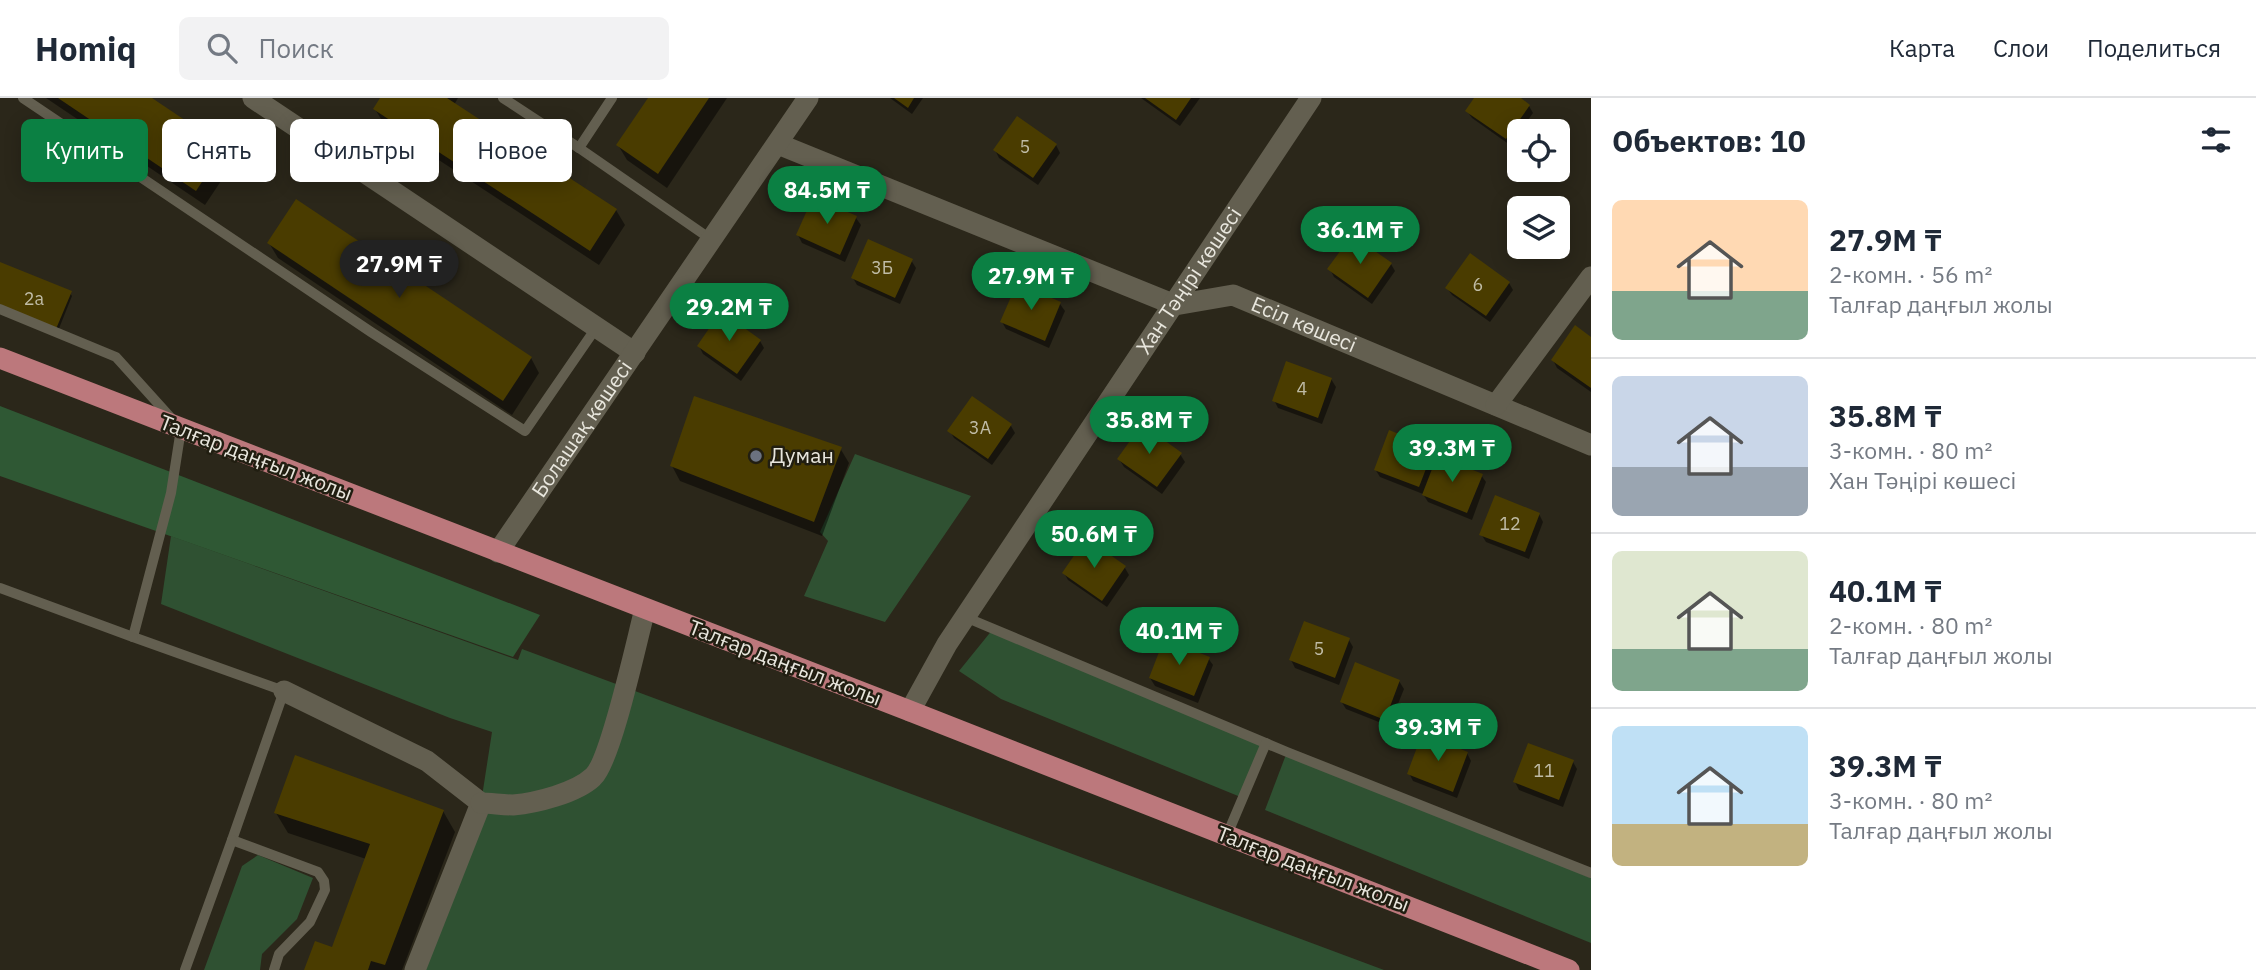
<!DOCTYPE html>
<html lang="ru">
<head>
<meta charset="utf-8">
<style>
	body { margin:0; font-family:"IBM Plex Sans",sans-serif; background:#f2f2f3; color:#1f2937; height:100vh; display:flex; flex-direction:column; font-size:26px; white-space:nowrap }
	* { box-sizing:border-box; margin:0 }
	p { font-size:23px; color:#747a83 }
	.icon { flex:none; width:38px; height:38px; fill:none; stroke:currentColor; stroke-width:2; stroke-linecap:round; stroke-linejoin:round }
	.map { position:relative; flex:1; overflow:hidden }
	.sheet { display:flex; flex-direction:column; background:#fff; width:665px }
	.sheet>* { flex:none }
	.guide { position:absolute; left:21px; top:21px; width:665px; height:63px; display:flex; gap:14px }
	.tools { position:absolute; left:1507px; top:21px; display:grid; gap:14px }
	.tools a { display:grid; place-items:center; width:63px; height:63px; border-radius:10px; background:#fff; box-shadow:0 4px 18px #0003; font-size:35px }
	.price { position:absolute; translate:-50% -60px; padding:0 16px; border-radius:24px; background:#0b8043; color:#fff; font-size:23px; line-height:46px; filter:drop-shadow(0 2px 4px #0008) }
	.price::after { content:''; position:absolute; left:50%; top:42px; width:21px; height:16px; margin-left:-10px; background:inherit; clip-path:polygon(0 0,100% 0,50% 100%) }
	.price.on { background:#222; color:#fff }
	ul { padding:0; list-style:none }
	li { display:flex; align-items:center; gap:21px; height:175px; padding:0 21px }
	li+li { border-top:2px solid #e0e1e3 }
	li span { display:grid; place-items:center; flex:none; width:196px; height:140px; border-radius:10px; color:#555 }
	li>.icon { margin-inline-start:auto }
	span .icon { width:84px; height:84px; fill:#fffc; stroke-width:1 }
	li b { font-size:30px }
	h2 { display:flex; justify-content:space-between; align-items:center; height:84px; padding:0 21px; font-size:30px }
	.pill { padding:0 24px; border-radius:10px; background:#fff; box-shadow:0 4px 18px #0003; font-size:24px; line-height:63px }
	.pill.on { background:#0b8043; color:#fff }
	header { display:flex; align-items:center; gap:42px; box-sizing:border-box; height:98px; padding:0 35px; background:#fff; border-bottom:2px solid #e0e1e3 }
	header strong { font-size:33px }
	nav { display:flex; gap:38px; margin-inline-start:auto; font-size:24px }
	.search { width:490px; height:63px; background:#f2f2f3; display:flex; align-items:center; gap:18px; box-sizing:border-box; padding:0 24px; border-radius:10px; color:#747a83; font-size:26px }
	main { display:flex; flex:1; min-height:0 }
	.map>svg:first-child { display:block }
	.green { fill:#2f5132 }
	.forest { fill:#2f5834 }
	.shadow { fill:#0007 }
	.building { fill:#4a3c00 }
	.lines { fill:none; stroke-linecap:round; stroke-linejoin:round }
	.lane { stroke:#635f50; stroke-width:10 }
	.street { stroke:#635f50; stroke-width:21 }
	.secondary { stroke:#635f50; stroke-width:21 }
	.primary { stroke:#bc787c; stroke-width:21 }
	.worship-dot { fill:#6b7280; stroke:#211e11; stroke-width:2.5 }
	.labels { text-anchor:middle; stroke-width:5; stroke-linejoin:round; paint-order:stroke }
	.number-label { font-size:18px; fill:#c0bca6 }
	.street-label { font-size:21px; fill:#e8e6dd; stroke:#211e11 }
	.poi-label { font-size:21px; fill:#e8e6dd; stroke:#211e11; text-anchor:start }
</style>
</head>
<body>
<header>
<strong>Homiq</strong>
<div class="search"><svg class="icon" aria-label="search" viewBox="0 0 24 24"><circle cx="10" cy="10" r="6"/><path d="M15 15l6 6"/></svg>Поиск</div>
<nav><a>Карта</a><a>Слои</a><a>Поделиться</a></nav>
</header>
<main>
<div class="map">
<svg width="1591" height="872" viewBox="0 0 1591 872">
	<rect width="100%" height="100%" fill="#2b271a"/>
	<g class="green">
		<polygon points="855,356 971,398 885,524 804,498 828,443 820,434"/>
		<polygon points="171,438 518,562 522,551 1384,872 415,872 481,705 492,634 450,620 161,506"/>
		<polygon points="993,531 1266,645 1243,700 1001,601 959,573"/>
		<polygon points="1287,654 1591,780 1591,845 1265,712"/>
		<polygon points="258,757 313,780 297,821 262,856 260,872 204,872 242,768"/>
	</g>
	<polygon class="forest" points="0,308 540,517 513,559 0,378"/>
	<g class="shadow">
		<polygon points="46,0 149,0 224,50 233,65 205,107"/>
		<polygon points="383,0 458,0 454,7 616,112 625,127 599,167 384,26 375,11"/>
		<polygon points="650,0 727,0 667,90 627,62 618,47"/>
		<polygon points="890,0 923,0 912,16"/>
		<polygon points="1141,0 1200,0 1180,28"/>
		<polygon points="1476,0 1518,0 1529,8 1533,15 1510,47 1472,20 1467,13"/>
		<polygon points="1056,47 1060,55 1038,87 999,60 995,52"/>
		<polygon points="814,101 856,120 861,127 845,164 802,145 798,137"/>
		<polygon points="269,145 531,260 539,275 512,317 278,160"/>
		<polygon points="911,162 916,170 900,206 857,187 853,180"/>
		<polygon points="0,166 70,195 72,198 58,233"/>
		<polygon points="1391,166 1395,173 1372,206 1334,179 1330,171"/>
		<polygon points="1509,185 1513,192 1490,224 1452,197 1447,190"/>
		<polygon points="1018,187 1060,206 1065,213 1049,250 1006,231 1002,224"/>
		<polygon points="1591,241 1591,294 1557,270 1553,262"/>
		<polygon points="760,243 764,250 741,283 703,256 699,248"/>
		<polygon points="1331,281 1336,289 1322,326 1278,310 1274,302"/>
		<polygon points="972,301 1011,328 1015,335 992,367 954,340 950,333"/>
		<polygon points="840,350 849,365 822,438 680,383 672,368"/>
		<polygon points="1433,351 1438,360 1481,377 1486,384 1472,422 1428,404 1423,396 1380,379 1375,371"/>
		<polygon points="1180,356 1185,364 1162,396 1124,369 1119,361"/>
		<polygon points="1539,416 1543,424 1529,461 1486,444 1481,436"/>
		<polygon points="1087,442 1125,470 1129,477 1107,509 1068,482 1064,475"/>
		<polygon points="1349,542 1353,549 1339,587 1295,570 1291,562"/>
		<polygon points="1208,560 1213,567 1198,605 1155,588 1150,580"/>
		<polygon points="1399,583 1404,591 1389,628 1346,611 1341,603"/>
		<polygon points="1467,655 1471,663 1457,700 1413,683 1409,675"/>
		<polygon points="1573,664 1577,671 1563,709 1519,692 1515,684"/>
		<polygon points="443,713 455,734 402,872 305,872 316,846 333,852 366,761 288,735 276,715"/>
	</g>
	<g class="building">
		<polygon points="58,0 152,0 225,49 196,93"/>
		<polygon points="380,0 447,0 617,111 590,153 373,11"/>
		<polygon points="648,0 709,0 658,76 616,47"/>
		<polygon points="894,0 914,0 908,10"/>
		<polygon points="1145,0 1191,0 1176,22"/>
		<polygon points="1474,0 1521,0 1530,7 1506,41 1465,13"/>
		<polygon points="1017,18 1057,46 1033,80 993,52"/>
		<polygon points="813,99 857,118 840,157 796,137"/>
		<polygon points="296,101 532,259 503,303 267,145"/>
		<polygon points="1352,137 1392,165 1368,200 1327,171"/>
		<polygon points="868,141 913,161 895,200 851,180"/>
		<polygon points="1470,155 1510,184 1486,218 1445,190"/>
		<polygon points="0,164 72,193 56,231 0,208"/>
		<polygon points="1017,185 1061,204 1045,243 1000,224"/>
		<polygon points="721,213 761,242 737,276 697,248"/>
		<polygon points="1575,227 1591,239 1591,290 1551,262"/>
		<polygon points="1286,263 1332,280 1318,320 1272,303"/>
		<polygon points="694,298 842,349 814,424 670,368"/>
		<polygon points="972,298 1012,326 988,361 947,333"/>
		<polygon points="1142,326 1182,355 1157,389 1117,361"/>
		<polygon points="1389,332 1434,350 1419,389 1374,372"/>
		<polygon points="1437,358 1483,376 1467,415 1422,397"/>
		<polygon points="1495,397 1540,415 1525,454 1479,437"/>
		<polygon points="1086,440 1126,468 1102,503 1062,475"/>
		<polygon points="1304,523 1350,540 1335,580 1289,562"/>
		<polygon points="1164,541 1210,559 1194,598 1149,580"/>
		<polygon points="1355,564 1400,582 1385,622 1340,604"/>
		<polygon points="1422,636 1468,654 1453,694 1407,676"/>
		<polygon points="1528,645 1574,662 1559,702 1513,684"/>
		<polygon points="295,657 444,712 385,867 371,863 368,872 304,872 315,843 332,849 370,746 274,715"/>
	</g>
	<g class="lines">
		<g class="lane">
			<polyline points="23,0 371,234 525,333 596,230"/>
			<polyline points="503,0 579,50 712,142"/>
			<polyline points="579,50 612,0"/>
			<polyline points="0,211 116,259 181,331 171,395 133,539 284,593 232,742 318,774 324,783 325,792 310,824 279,856 274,872"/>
			<polyline points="0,490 133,539"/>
			<polyline points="965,519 1287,654 1591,775"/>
			<polyline points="1227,737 1266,645"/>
			<polyline points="185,872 232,742"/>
		</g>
		<g class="street">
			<polyline points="253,0 635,255"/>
			<path id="s1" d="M778,46L1175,207L1233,197L1591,347"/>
			<polyline points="1496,307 1591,179"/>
			<path id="s2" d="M498,454L808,0"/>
			<polyline points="284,593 427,663 481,705 415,872"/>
			<path d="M481,705C491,705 502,707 513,707C536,705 576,695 593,679C611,663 637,541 645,511"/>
		</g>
		<path class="secondary" id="s3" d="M910,613L947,546L1311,0"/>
		<polyline class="primary" points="0,260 910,613 1569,872"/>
	</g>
	<circle class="worship-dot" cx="756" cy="358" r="7"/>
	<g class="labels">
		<g class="number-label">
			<text x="1025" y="55">5</text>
			<text x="882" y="176">3Б</text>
			<text x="1478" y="193">6</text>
			<text x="34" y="207">2а</text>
			<text x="1302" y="297">4</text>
			<text x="980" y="336">3А</text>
			<text x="1510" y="432">12</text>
			<text x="1319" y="557">5</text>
			<text x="1544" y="679">11</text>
		</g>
		<g class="street-label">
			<text dy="7" stroke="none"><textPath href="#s3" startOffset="513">Хан Тәңірі көшесі</textPath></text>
			<text dy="7" stroke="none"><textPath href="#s1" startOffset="564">Есіл көшесі</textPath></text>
			<text dy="7" stroke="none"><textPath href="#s2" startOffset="149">Болашақ көшесі</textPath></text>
			<text transform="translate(256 360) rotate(21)" y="7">Талғар даңғыл жолы</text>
			<text transform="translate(785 565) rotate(21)" y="7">Талғар даңғыл жолы</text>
			<text transform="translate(1313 771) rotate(21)" y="7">Талғар даңғыл жолы</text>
		</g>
		<g class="poi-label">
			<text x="770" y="365">Думан</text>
		</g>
	</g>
</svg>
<div class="tools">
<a><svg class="icon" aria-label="locate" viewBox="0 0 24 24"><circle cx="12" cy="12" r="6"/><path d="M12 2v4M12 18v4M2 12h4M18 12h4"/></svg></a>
<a><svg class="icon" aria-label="layers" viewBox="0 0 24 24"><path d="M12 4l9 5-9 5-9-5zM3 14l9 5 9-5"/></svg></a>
</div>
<b class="price" style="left:827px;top:128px">84.5M ₸</b>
<b class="price" style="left:1360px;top:168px">36.1M ₸</b>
<b class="price on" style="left:399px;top:202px">27.9M ₸</b>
<b class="price" style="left:1031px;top:214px">27.9M ₸</b>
<b class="price" style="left:729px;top:245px">29.2M ₸</b>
<b class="price" style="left:1149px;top:358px">35.8M ₸</b>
<b class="price" style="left:1452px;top:386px">39.3M ₸</b>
<b class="price" style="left:1094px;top:472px">50.6M ₸</b>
<b class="price" style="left:1179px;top:569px">40.1M ₸</b>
<b class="price" style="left:1438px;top:665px">39.3M ₸</b>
<div class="guide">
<a class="pill on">Купить</a>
<a class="pill">Снять</a>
<a class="pill">Фильтры</a>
<a class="pill">Новое</a>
</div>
</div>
<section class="sheet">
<h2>Объектов: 10<svg class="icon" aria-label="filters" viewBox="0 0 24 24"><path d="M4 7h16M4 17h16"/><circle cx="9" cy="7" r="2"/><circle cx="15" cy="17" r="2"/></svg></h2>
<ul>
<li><span style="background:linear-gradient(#ffd9b3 65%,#7fa58c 0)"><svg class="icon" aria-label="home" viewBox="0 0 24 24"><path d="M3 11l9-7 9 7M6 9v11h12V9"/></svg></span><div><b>27.9M ₸</b><p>2-комн. · 56 m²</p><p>Талғар даңғыл жолы</p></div></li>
<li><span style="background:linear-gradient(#c9d6e8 65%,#9aa5b1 0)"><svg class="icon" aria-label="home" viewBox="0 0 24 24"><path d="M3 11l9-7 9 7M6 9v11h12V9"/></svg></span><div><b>35.8M ₸</b><p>3-комн. · 80 m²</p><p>Хан Тәңірі көшесі</p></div></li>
<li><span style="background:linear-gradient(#dfe7d0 70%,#7fa58c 0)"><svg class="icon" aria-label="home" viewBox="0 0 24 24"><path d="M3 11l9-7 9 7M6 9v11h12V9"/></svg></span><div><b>40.1M ₸</b><p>2-комн. · 80 m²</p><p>Талғар даңғыл жолы</p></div></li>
<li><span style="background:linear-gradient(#bfe0f5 70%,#c2b280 0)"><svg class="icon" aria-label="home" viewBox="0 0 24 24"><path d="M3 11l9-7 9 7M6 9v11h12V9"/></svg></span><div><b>39.3M ₸</b><p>3-комн. · 80 m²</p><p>Талғар даңғыл жолы</p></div></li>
</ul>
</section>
</main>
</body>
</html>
